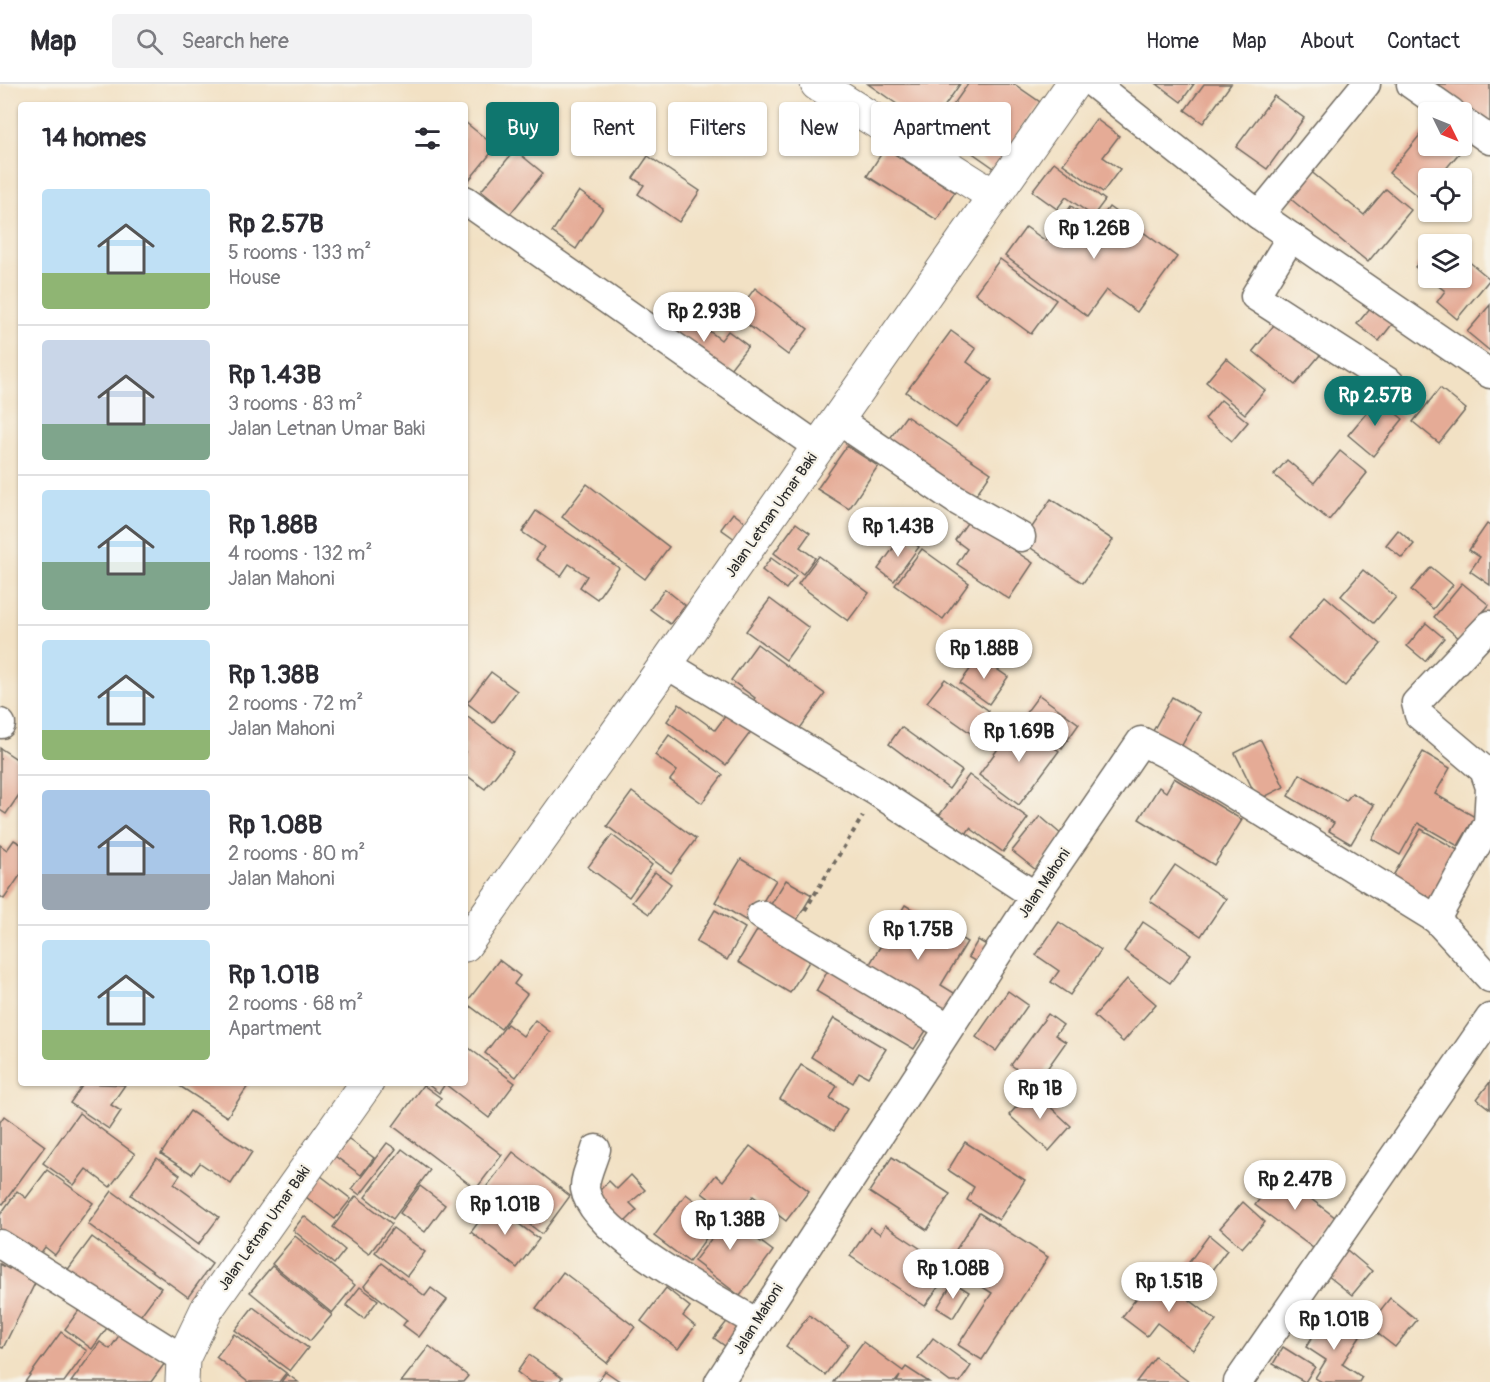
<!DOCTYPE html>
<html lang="en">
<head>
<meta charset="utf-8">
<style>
	body { margin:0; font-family:Pangolin,sans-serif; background:#f2f2f3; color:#2b2b33; height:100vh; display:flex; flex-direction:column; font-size:22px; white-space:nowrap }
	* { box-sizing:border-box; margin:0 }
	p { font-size:20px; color:#7c7c81 }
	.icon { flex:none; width:33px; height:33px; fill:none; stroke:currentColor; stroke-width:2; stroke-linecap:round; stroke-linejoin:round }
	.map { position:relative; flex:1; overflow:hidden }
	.side { position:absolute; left:18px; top:18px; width:450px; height:984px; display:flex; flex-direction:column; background:#fff; border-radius:6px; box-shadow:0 2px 4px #0004 }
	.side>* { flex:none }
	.guide { position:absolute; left:486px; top:18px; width:570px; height:54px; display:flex; gap:12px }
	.needle { width:39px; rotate:133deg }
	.fabs { position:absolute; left:1418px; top:18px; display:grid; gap:12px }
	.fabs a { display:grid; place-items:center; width:54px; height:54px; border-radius:6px; background:#fff; box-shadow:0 2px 4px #0004; font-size:30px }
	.price { position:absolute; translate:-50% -51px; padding:0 14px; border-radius:21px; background:#fff; color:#222; font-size:20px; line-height:39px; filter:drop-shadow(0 2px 3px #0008) }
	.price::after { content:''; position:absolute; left:50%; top:36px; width:18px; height:14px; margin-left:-9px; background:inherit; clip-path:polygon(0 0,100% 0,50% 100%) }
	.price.current { background:#0f766e; color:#fff }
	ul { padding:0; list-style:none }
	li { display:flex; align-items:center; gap:18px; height:150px; padding:0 24px }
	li+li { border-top:2px solid #e1e1e2 }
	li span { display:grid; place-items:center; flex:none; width:168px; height:120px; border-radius:6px; color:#555 }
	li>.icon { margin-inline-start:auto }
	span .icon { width:72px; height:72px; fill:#fffc; stroke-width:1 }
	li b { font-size:26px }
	h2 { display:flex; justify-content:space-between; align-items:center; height:72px; padding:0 24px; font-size:26px }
	.pill { padding:0 21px; border-radius:6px; background:#fff; box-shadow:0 2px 4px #0004; font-size:21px; line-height:54px }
	.pill.current { background:#0f766e; color:#fff }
	header { display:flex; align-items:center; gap:36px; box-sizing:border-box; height:84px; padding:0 30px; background:#fff; border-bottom:2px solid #e1e1e2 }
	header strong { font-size:28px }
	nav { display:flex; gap:33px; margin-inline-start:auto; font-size:21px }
	.search { width:420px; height:54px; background:#f2f2f3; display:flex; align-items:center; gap:15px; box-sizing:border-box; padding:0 21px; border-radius:6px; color:#7c7c81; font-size:22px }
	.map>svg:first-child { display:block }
	.building { fill:#e5ab96 }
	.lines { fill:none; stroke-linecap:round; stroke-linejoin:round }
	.minor-casing { stroke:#716b61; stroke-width:31 }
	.tertiary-casing { stroke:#716b61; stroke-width:35 }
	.path { stroke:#716b61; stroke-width:4; stroke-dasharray:4.5 4.5; stroke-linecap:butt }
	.minor { stroke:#fff; stroke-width:28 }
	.tertiary { stroke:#fff; stroke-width:33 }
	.labels { text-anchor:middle; stroke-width:4.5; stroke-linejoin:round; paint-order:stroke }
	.street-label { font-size:15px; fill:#2b2b2b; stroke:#f7f3e8 }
</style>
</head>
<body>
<header>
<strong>Map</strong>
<div class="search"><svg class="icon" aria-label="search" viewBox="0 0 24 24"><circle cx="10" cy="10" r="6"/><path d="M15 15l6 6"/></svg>Search here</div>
<nav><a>Home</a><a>Map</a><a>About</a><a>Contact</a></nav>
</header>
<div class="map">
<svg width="1490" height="1298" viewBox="0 0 1490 1298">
	<rect width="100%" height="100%" fill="#f7f3e8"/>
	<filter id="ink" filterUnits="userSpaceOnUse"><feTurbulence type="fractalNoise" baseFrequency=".0167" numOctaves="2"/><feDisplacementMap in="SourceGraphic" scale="12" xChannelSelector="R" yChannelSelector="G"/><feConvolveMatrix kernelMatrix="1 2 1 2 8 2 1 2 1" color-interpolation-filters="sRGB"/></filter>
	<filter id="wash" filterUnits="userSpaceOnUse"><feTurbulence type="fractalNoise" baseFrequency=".008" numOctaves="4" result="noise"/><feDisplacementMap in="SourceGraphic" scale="24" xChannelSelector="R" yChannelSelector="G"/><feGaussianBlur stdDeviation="1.35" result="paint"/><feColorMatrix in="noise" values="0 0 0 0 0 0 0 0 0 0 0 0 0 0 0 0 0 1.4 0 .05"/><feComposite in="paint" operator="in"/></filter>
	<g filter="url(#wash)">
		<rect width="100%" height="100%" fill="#f2e1c4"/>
		<g id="blocks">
			<g class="building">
				<polygon points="868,0 960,0 930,43"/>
				<polygon points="968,0 1014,0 1040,18 994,84 937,44"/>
				<polygon points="1157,0 1194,0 1181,18"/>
				<polygon points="1204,0 1231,0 1203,39 1185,26"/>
				<polygon points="1437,0 1490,0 1490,40"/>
				<polygon points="1274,12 1304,34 1267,85 1236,63"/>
				<polygon points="1096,35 1119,52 1103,73 1120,85 1103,108 1063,80"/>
				<polygon points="465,38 496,63 465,101"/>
				<polygon points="1428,41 1428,62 1452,62 1460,68 1438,94 1428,94 1428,106 1421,115 1389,89"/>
				<polygon points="885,64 955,108 937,136 867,92"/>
				<polygon points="515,66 543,89 510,130 481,107"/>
				<polygon points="648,72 700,107 679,138 638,110 644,101 633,94"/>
				<polygon points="1054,78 1105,116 1093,132 1066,113 1057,125 1032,107"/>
				<polygon points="1309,86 1364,131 1386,105 1411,126 1368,178 1287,112"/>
				<polygon points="579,107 603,124 576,165 552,148"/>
				<polygon points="1071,122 1097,140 1109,123 1177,173 1137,228 1106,206 1087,232 1005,172 1026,143 1046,157"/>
				<polygon points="1440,153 1449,160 1433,160"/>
				<polygon points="1428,167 1428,193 1415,183"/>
				<polygon points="1461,171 1490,195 1457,235 1437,218 1445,207 1428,194 1461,194"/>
				<polygon points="1000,175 1056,216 1031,250 975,209"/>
				<polygon points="755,204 808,245 788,271 735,231"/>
				<polygon points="1376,217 1397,234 1379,257 1357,240"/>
				<polygon points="1490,221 1490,267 1467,248"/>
				<polygon points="678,223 721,256 728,247 748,262 723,294 660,246"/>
				<polygon points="1278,236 1320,271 1295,301 1253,267"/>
				<polygon points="951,247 976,265 967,278 992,296 956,344 906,308"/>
				<polygon points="1226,274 1265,306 1245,330 1206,298"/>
				<polygon points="1440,304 1466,325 1439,359 1413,338"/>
				<polygon points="1378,315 1403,335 1373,372 1348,351"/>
				<polygon points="1221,316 1248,338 1232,357 1205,335"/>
				<polygon points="906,332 991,389 973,415 888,357"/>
				<polygon points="847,362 878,382 849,425 817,405"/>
				<polygon points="1340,367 1367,389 1329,436 1274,391 1287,376 1314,399"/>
				<polygon points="587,400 669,463 645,495 562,433"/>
				<polygon points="1051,415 1113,456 1083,499 1022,458"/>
				<polygon points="536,427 619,484 597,515 580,503 587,492 569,480 561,492 536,475 544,463 522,448"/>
				<polygon points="733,429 746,439 735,455 721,445"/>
				<polygon points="969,436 1033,479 1009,515 957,480 967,465 955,456"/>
				<polygon points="796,439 810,449 800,463 815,474 803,490 774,469"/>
				<polygon points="1487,440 1490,442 1490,501 1470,487 1480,473 1469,466"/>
				<polygon points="1398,446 1414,460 1402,474 1386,461"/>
				<polygon points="903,451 919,463 894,497 878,485"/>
				<polygon points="922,465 969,499 943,535 895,501"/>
				<polygon points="819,472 869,509 848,537 798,500"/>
				<polygon points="771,474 796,492 786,505 762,486"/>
				<polygon points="1431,483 1453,501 1433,525 1411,506"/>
				<polygon points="1363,486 1396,513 1374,539 1341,512"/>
				<polygon points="1462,499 1489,521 1460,555 1434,533"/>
				<polygon points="665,505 685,521 670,540 650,525"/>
				<polygon points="1325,512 1381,560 1345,602 1288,554"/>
				<polygon points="770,515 809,544 786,576 746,547"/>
				<polygon points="1426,539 1444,554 1425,577 1407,562"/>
				<polygon points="757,560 825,610 793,654 749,622 755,614 731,596"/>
				<polygon points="979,573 1008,593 989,620 960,599"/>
				<polygon points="491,588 517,607 493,639 467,619"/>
				<polygon points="945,595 989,627 972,650 927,618"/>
				<polygon points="1039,611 1079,640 1062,664 1022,634"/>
				<polygon points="1172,613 1200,629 1181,663 1153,647"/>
				<polygon points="679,620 715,646 729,627 753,645 726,681 667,637"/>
				<polygon points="465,631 514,668 485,705 465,690"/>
				<polygon points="1018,637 1059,667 1019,721 979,691"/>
				<polygon points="901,643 962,687 949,705 889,660"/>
				<polygon points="669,651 723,691 702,719 670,696 677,687 655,671"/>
				<polygon points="1261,656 1284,703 1258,716 1235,669"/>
				<polygon points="0,664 21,678 21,708 6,730 0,726"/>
				<polygon points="1423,668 1450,684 1435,710 1475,733 1458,762 1418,739 1400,771 1372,755"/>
				<polygon points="1300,690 1346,717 1352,709 1374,721 1351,760 1329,747 1334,739 1288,712"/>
				<polygon points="969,691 1028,734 1003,768 970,744 964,753 938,733"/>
				<polygon points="1174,694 1242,736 1214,781 1139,735 1159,703 1166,708"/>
				<polygon points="632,708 696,755 671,789 607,742"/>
				<polygon points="1040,732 1063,752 1036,786 1012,767"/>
				<polygon points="1421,745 1461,768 1431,818 1391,795"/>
				<polygon points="612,751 652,781 629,813 588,783"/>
				<polygon points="14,756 21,760 21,790 4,815 0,812 0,761 7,766"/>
				<polygon points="741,775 776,796 750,839 715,818"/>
				<polygon points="1175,781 1226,815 1201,852 1150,817"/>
				<polygon points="655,788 671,800 649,830 632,818"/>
				<polygon points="786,796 812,811 794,841 768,825"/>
				<polygon points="905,821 967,858 941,901 959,912 945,936 865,888"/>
				<polygon points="715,826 745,844 727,876 696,858"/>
				<polygon points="1059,838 1101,866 1070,911 1051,898 1059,887 1036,871"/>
				<polygon points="1143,838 1191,870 1170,899 1124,867"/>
				<polygon points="761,840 813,871 790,909 738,878"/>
				<polygon points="978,856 995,866 985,883 968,873"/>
				<polygon points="499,876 520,892 514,900 527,910 501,945 466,919"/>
				<polygon points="830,883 929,942 914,965 816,907"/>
				<polygon points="1127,895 1156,920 1123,958 1094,932"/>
				<polygon points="1008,907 1028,921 996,967 976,953"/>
				<polygon points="1048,930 1063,941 1055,951 1066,958 1037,999 1011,981"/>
				<polygon points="834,934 886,965 868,993 859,988 853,999 811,973"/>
				<polygon points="535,936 550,948 516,993 485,969 507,940 523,952"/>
				<polygon points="465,961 515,999 489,1034 445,1000 439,1009 426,999 465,999"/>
				<polygon points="801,981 837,1002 830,1014 847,1025 834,1047 780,1015"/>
				<polygon points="1490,998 1490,1025 1477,1015"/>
				<polygon points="84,999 125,1001 111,1021 121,1027 109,1045 70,1019"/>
				<polygon points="175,999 250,999 227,1033"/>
				<polygon points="423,1001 441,1014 436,1021 502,1071 476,1105 393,1042"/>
				<polygon points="1032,1006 1071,1042 1049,1067 1009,1031"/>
				<polygon points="190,1027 252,1068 231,1100 200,1079 192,1090 161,1070"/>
				<polygon points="79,1029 135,1070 110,1103 86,1085 74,1101 43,1079"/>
				<polygon points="4,1032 45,1062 3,1120 0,1118 0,1038"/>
				<polygon points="349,1055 374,1074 361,1091 335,1072"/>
				<polygon points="965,1058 1025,1096 999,1136 967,1116 974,1103 948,1086"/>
				<polygon points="387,1059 396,1065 360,1111 352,1105"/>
				<polygon points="750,1062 809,1107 786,1137 753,1112 736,1135 702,1109 716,1091 723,1097"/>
				<polygon points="402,1065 430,1086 393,1135 365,1113"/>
				<polygon points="513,1068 570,1112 542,1150 484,1106"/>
				<polygon points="892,1073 950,1110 927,1146 869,1108"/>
				<polygon points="157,1074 180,1091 174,1100 219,1133 198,1161 131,1111"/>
				<polygon points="47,1086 93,1119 55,1171 45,1163 35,1177 0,1151 0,1131 17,1107 26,1114"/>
				<polygon points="1278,1090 1336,1134 1313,1164 1255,1121"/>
				<polygon points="631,1091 645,1106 630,1119 637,1126 622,1141 595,1111 609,1097 617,1105"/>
				<polygon points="321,1092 351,1115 335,1135 306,1113"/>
				<polygon points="420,1102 445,1121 425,1148 400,1129"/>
				<polygon points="112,1107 212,1180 188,1213 88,1140"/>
				<polygon points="686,1110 703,1123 690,1140 707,1153 689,1178 654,1152"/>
				<polygon points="356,1112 392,1140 369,1170 333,1143"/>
				<polygon points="1243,1118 1265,1138 1242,1164 1220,1144"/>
				<polygon points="492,1120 539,1155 517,1184 471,1148"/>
				<polygon points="711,1120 773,1167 740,1212 694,1177 712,1154 695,1141"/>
				<polygon points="979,1129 1048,1173 982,1276 958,1261 992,1209 947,1180"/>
				<polygon points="304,1132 345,1166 334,1180 293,1146"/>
				<polygon points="885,1141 951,1185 925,1222 850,1172 870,1143 880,1150"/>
				<polygon points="393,1144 425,1168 407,1192 375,1168"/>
				<polygon points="1209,1151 1227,1166 1202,1199 1184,1185"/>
				<polygon points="295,1152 355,1201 332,1229 272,1180"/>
				<polygon points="92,1153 161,1204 135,1239 66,1188"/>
				<polygon points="1347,1166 1372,1187 1352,1211 1327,1191"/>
				<polygon points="382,1179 425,1212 431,1204 447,1216 419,1253 403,1241 407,1236 364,1202"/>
				<polygon points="0,1180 9,1185 12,1180 38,1193 3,1264 0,1263"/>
				<polygon points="272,1182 332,1231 310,1257 250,1208"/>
				<polygon points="563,1188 635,1243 607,1279 536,1224"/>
				<polygon points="1155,1190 1216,1236 1193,1266 1157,1239 1147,1252 1122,1233"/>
				<polygon points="953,1198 969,1208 953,1234 937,1224"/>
				<polygon points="360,1203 378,1216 364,1235 346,1221"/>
				<polygon points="666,1204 690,1223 683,1232 695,1242 678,1265 641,1237"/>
				<polygon points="1390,1214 1417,1236 1395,1263 1368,1242"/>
				<polygon points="85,1218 112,1237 92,1265 65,1245"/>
				<polygon points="253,1223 308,1264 290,1287 235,1246"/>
				<polygon points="1327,1230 1360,1252 1342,1280 1362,1293 1359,1298 1322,1298 1315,1294 1326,1276 1306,1263"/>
				<polygon points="809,1231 848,1260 825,1291 786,1262"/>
				<polygon points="729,1235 746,1249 732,1267 714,1254"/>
				<polygon points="122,1247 165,1279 151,1298 71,1298 100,1258 110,1265"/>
				<polygon points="61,1248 87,1267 64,1298 25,1298"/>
				<polygon points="234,1250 286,1289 279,1298 248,1298 216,1273"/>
				<polygon points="933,1254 971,1282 960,1298 950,1298 918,1274"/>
				<polygon points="863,1258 903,1287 906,1283 929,1298 897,1298 900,1292 895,1298 833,1298"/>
				<polygon points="429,1262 468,1292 463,1298 401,1298"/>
				<polygon points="1283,1263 1315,1283 1305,1298 1273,1280"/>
				<polygon points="529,1271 562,1294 559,1298 530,1298 517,1288"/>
				<polygon points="1155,1273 1189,1298 1136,1298"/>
				<polygon points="605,1287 621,1298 597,1298"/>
				<polygon points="287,1290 298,1298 281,1298"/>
			</g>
		</g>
	</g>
	<g filter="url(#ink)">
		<use href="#blocks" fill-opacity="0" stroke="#716b61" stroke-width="1.5"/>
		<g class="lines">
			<g class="minor-casing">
				<g id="minor">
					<polyline points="1094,0 1259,131"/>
					<polyline points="1366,0 1259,131 1490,290"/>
					<polyline points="1411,0 1451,28"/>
					<polyline points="1461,36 1490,56"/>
					<polyline points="465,116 818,363"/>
					<polyline points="1291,153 1255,212 1390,299"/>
					<polyline points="838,336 956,416 1021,453"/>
					<polyline points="666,580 877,708 1035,812"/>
					<polyline points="0,639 1,640"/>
					<polyline points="761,831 948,943"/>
					<polyline points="1436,835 1488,740 1490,703 1484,686 1419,631 1416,619 1490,541"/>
					<path d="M596,1065C593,1076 584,1094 585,1105C592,1151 718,1215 757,1239"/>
					<polyline points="0,1160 183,1275"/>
					<polyline points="719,1298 1035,812 1141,657 1176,675 1436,835 1490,894"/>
					<polyline points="1238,1298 1490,934"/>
				</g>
			</g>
			<g class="tertiary-casing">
				<g id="tertiary">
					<polyline points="817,0 994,112"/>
					<polyline points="465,861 666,580 1073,0"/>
					<polyline points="182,1298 183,1275 207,1225 367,999"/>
				</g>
			</g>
			<polyline class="path" points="805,826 863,732"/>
			<use href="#minor" class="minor"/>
			<use href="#tertiary" class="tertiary"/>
		</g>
	</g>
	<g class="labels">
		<g class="street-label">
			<text transform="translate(771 431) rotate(-55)" y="5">Jalan Letnan Umar Baki</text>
			<text transform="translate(1044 799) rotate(-56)" y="5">Jalan Mahoni</text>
			<text transform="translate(264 1144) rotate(-55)" y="5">Jalan Letnan Umar Baki</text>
			<text transform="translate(758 1235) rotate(-58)" y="5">Jalan Mahoni</text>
		</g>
	</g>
</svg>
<div class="fabs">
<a><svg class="needle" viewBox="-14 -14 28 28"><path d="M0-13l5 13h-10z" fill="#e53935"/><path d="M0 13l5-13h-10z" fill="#7c7c81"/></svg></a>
<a><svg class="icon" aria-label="locate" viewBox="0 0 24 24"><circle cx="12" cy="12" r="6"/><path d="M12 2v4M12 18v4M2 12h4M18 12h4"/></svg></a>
<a><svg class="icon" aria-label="layers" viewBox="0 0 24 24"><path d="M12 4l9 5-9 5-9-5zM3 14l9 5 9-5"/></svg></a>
</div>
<b class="price" style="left:1094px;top:176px">Rp 1.26B</b>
<b class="price" style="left:704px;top:259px">Rp 2.93B</b>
<b class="price current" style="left:1375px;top:343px">Rp 2.57B</b>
<b class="price" style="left:898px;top:474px">Rp 1.43B</b>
<b class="price" style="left:984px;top:596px">Rp 1.88B</b>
<b class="price" style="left:1019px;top:679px">Rp 1.69B</b>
<b class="price" style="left:918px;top:877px">Rp 1.75B</b>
<b class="price" style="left:1040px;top:1036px">Rp 1B</b>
<b class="price" style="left:1295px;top:1127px">Rp 2.47B</b>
<b class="price" style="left:505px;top:1152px">Rp 1.01B</b>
<b class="price" style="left:730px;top:1167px">Rp 1.38B</b>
<b class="price" style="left:953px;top:1216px">Rp 1.08B</b>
<b class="price" style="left:1169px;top:1229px">Rp 1.51B</b>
<b class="price" style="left:1334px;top:1267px">Rp 1.01B</b>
<div class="guide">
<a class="pill current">Buy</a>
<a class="pill">Rent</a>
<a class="pill">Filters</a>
<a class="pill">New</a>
<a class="pill">Apartment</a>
</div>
<section class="side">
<h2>14 homes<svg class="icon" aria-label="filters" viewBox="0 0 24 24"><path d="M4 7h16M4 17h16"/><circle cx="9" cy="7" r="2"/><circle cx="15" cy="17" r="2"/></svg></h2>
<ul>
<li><span style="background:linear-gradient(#bfe0f5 70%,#8fb573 0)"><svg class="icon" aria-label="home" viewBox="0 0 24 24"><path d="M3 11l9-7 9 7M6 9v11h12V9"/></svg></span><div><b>Rp 2.57B</b><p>5 rooms · 133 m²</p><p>House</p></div></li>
<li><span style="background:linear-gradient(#c9d6e8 70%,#7fa58c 0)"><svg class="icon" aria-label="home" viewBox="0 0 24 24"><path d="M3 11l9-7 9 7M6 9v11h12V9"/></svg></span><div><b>Rp 1.43B</b><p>3 rooms · 83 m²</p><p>Jalan Letnan Umar Baki</p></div></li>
<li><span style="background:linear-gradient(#bfe0f5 60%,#7fa58c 0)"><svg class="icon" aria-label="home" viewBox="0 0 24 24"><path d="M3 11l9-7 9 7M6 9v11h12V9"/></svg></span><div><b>Rp 1.88B</b><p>4 rooms · 132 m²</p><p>Jalan Mahoni</p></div></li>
<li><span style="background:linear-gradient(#bfe0f5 75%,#8fb573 0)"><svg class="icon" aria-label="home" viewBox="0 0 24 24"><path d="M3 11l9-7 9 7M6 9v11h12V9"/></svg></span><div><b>Rp 1.38B</b><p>2 rooms · 72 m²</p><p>Jalan Mahoni</p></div></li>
<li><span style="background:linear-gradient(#a9c7e8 70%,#9aa5b1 0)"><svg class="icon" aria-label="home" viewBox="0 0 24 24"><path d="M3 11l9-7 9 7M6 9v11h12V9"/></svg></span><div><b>Rp 1.08B</b><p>2 rooms · 80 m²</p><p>Jalan Mahoni</p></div></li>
<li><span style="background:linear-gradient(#bfe0f5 75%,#8fb573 0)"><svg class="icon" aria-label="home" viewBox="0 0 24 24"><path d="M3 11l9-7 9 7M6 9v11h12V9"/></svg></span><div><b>Rp 1.01B</b><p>2 rooms · 68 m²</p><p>Apartment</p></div></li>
</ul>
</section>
</div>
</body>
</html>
